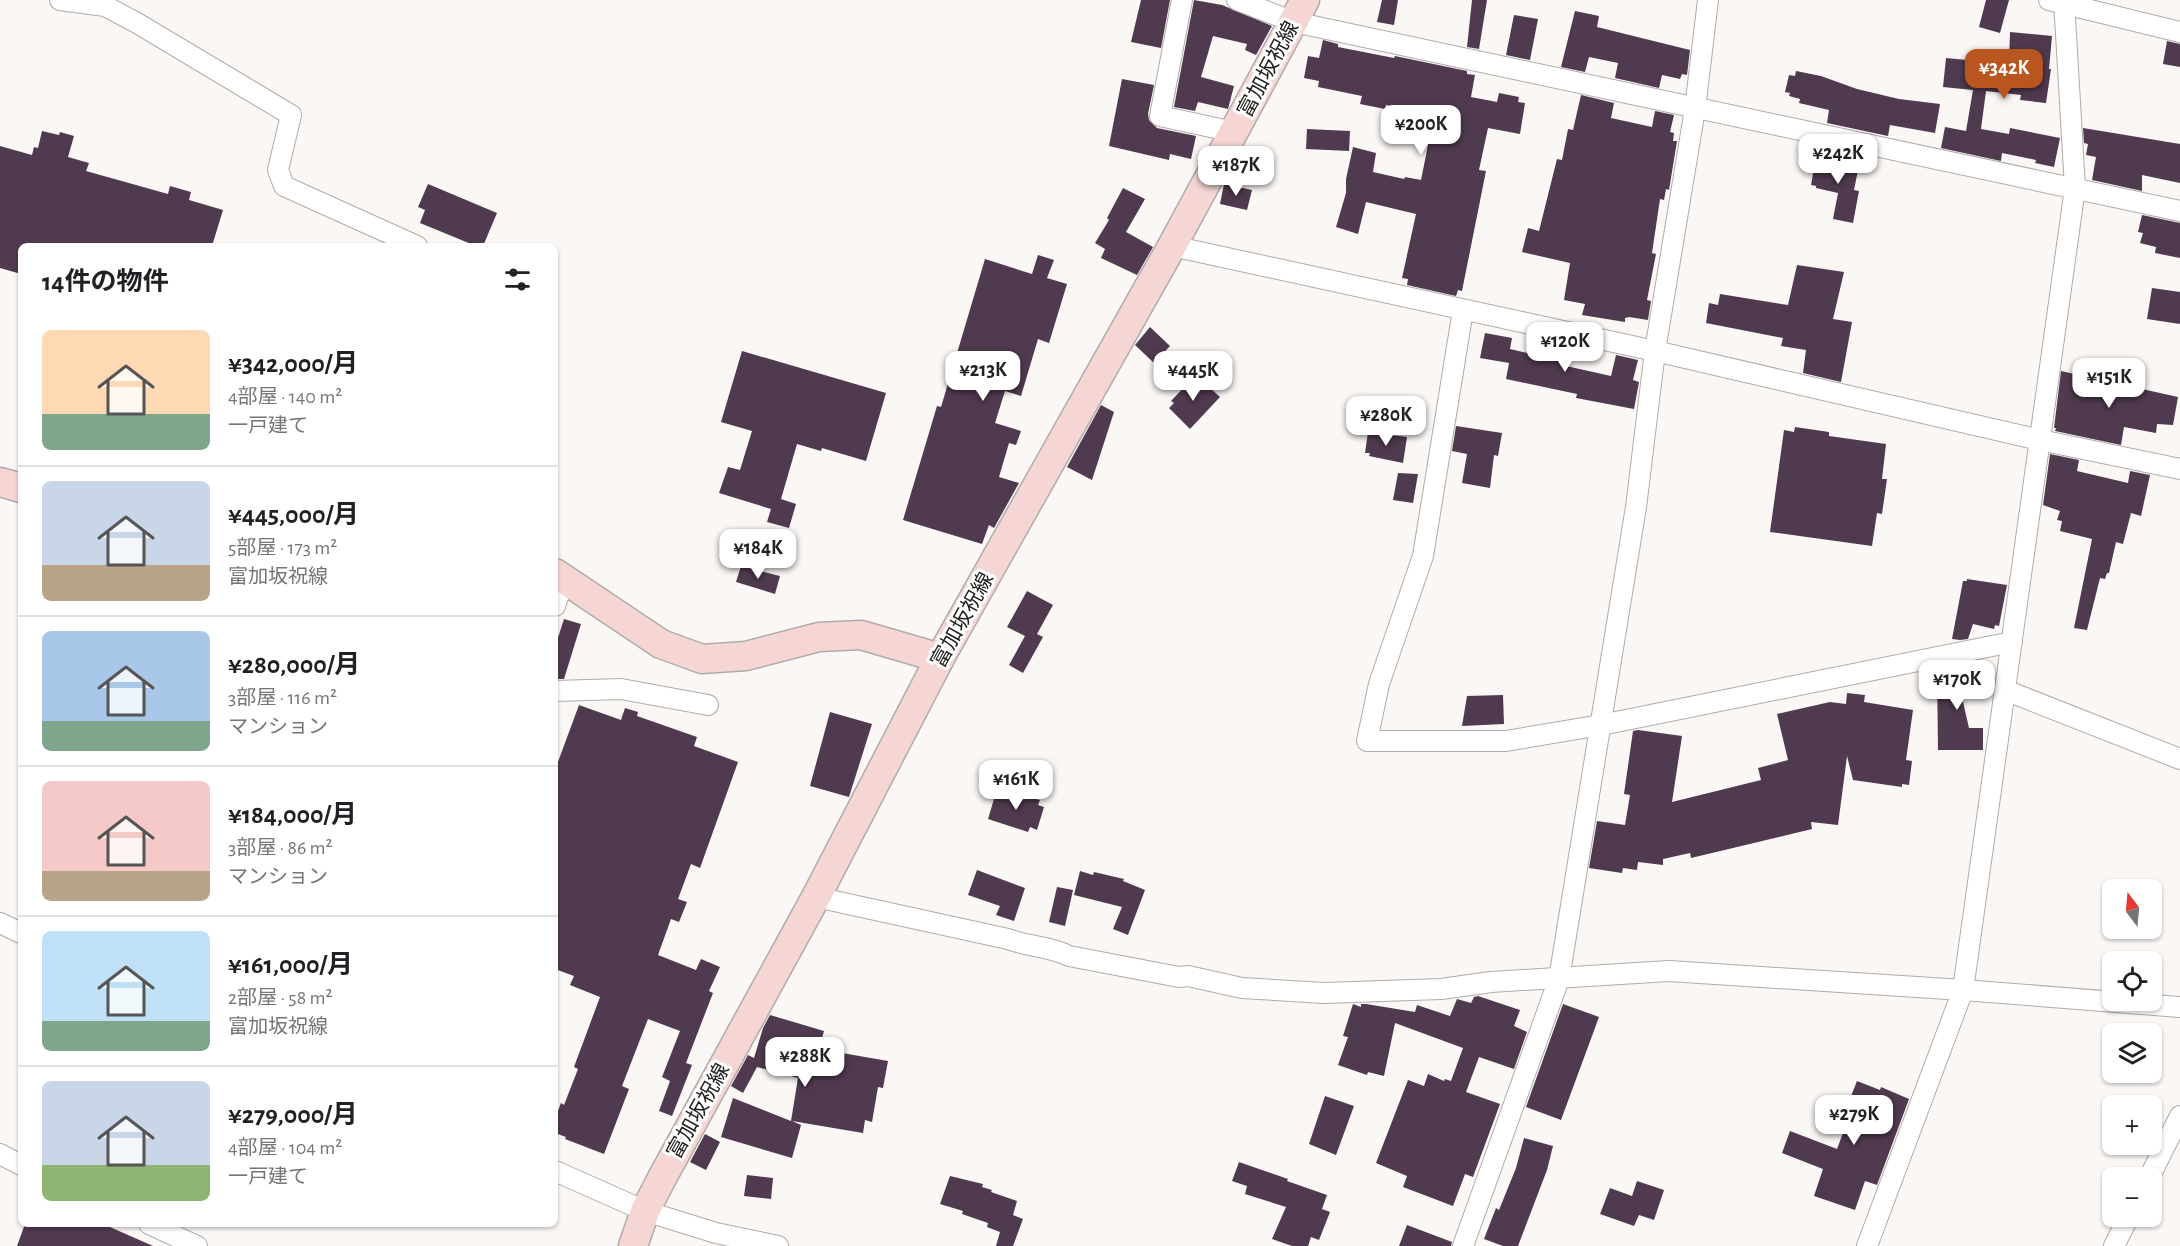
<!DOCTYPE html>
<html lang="ja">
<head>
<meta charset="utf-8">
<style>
	body { margin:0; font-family:"Alegreya Sans","Noto Sans JP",sans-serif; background:#f2f2f2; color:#202124; height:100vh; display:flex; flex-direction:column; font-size:22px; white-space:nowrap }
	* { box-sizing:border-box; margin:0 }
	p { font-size:20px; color:#757577 }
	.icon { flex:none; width:33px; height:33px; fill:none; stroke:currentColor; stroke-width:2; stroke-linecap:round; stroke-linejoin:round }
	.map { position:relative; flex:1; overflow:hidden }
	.panel { position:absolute; left:18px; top:243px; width:540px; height:984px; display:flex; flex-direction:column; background:#fff; border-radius:9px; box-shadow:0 2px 4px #0004 }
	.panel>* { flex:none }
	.needle { width:39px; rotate:344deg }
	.buttons { position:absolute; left:2102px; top:879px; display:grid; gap:12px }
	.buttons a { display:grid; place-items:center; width:60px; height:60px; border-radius:9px; background:#fff; box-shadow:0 2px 4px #0004; font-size:30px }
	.price { position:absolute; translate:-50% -51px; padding:0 14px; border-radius:12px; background:#fff; color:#222; font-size:20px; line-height:39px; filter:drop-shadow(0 2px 3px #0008) }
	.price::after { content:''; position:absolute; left:50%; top:36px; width:18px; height:14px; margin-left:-9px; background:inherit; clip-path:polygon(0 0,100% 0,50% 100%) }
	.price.selected { background:#b9551f; color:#fff }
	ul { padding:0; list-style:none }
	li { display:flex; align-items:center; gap:18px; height:150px; padding:0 24px }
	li+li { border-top:2px solid #e0e0e0 }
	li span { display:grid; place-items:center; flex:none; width:168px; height:120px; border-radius:9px; color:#555 }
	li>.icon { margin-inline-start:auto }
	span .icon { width:72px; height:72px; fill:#fffc; stroke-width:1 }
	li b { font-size:26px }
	h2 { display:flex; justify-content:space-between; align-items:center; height:72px; padding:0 24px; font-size:26px }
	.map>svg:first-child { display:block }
	.building { fill:#503a4f }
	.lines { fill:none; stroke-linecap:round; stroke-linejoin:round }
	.street-casing { stroke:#afaca9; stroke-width:22 }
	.secondary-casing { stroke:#afaca9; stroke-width:31 }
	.street { stroke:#fff; stroke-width:20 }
	.secondary { stroke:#f5d6d5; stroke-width:28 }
	.labels { text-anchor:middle; stroke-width:6; stroke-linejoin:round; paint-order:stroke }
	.street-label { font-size:21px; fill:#21201f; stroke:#fff }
</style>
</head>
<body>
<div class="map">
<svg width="2180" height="1246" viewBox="0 0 2180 1246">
	<rect width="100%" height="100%" fill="#faf7f5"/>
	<g class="building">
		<polygon points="1141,0 1170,0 1161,48 1131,42"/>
		<polygon points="1194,0 1222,5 1272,26 1256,55 1245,50 1247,44 1213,36 1201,77 1234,86 1228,109 1198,102 1195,111 1174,107"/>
		<polygon points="1382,0 1398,0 1394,25 1377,22"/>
		<polygon points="1472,0 1487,0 1479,49 1467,47"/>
		<polygon points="1986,0 2009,0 2000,33 1979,27"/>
		<polygon points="1575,11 1599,16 1597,27 1690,50 1687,75 1682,74 1680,79 1662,75 1659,88 1615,78 1618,63 1589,57 1585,72 1561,67"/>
		<polygon points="1514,15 1538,19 1530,60 1506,55"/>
		<polygon points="2010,32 2052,36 2049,69 2051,69 2046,103 2020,100 2021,95 1986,91 1981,129 2009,134 2010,128 2060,138 2054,167 2035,163 2036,160 2002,153 2001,161 1941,148 1945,127 1966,131 1973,90 1943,87 1946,58 2009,64"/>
		<polygon points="1323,40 1338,44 1338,47 1394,58 1395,56 1467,71 1467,74 1475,75 1471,97 1497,102 1499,93 1519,97 1518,102 1525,103 1520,134 1488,128 1479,170 1486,171 1462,291 1458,290 1456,296 1407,285 1408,279 1402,278 1416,214 1366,202 1358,234 1336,227 1346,193 1346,179 1353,147 1376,153 1373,172 1404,179 1405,177 1421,180 1430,135 1447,136 1449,121 1434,118 1434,115 1386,105 1385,109 1360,104 1362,96 1318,87 1319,81 1304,78 1308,56 1319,58"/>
		<polygon points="2167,41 2180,44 2180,67 2163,64"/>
		<polygon points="1796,71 1821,76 1857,89 1899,99 1940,104 1935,133 1890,125 1888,136 1827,123 1829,110 1799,103 1800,99 1789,96 1790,93 1785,92 1789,75 1795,76"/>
		<polygon points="1122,79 1154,85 1148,114 1149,120 1157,128 1196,136 1191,159 1170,154 1169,160 1109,146"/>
		<polygon points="1581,95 1614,103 1611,118 1652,127 1655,111 1674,115 1670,132 1674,133 1673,141 1677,141 1669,190 1666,189 1664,200 1660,199 1652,253 1656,254 1647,300 1651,301 1648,320 1629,317 1625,318 1625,322 1582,315 1585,304 1564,300 1570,263 1522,252 1528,228 1539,231 1557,159 1562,160 1568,129 1573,130"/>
		<polygon points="2083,128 2180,144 2180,183 2142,175 2142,191 2092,180 2096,157 2086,155 2088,144 2084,143"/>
		<polygon points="1307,129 1350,131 1349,151 1306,149"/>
		<polygon points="42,131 59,135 60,132 74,136 68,157 89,163 86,171 168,194 170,186 191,192 189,200 223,210 212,246 21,246 21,274 0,268 0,146 32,155 34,147 38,148"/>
		<polygon points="1816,157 1859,165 1854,190 1859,191 1853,223 1833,219 1838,193 1816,188 1816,186 1811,185"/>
		<polygon points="428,184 497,213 483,246 476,246 420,223 425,210 418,207"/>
		<polygon points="1224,184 1252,190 1247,210 1220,204"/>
		<polygon points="1123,188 1145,199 1126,232 1153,247 1137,275 1101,258 1105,249 1095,243 1109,220 1107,218"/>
		<polygon points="2142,215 2180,223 2180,258 2155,253 2156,247 2140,243 2143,233 2138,232"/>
		<polygon points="1038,255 1054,260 1047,278 1067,284 1049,343 1038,339 1021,396 1005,391 995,423 1021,431 1016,445 1009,443 999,477 1019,483 994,528 989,525 982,544 903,520 937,406 941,407 985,259 1032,274"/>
		<polygon points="1797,265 1844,272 1833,319 1852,322 1841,382 1803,373 1806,350 1781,346 1783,338 1706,323 1709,303 1718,305 1720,294 1788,305"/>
		<polygon points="2152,288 2180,292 2180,324 2147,319"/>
		<polygon points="1150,327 1170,346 1154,363 1135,345"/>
		<polygon points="1485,333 1512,338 1510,349 1544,357 1546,347 1569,351 1566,366 1611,376 1616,355 1638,360 1633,380 1639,382 1634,409 1576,398 1577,394 1506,379 1509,363 1480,358"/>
		<polygon points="742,351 886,393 866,461 822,448 821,451 797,444 781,499 796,504 789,528 767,522 771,509 719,493 728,467 740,470 752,431 721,422"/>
		<polygon points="2061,371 2178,397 2173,425 2157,424 2156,433 2124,427 2121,445 2055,431 2056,428 2054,428"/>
		<polygon points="1199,378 1220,397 1190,429 1169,408 1174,403 1171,401 1189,382 1192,385"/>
		<polygon points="1101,405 1114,412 1092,480 1067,467"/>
		<polygon points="1456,426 1502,433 1498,456 1494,455 1490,488 1462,483 1467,454 1452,451"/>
		<polygon points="1795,427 1829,432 1829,436 1886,444 1882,479 1887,479 1882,514 1877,513 1872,546 1770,532 1784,430 1794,432"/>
		<polygon points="1368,432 1407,437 1403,463 1369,456 1370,453 1365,453"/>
		<polygon points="2050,454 2079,460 2077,471 2128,483 2130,471 2150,475 2141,516 2131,513 2123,544 2116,542 2109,573 2107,573 2105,579 2100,578 2087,630 2074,628 2092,539 2060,531 2062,521 2057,520 2060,511 2043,505"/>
		<polygon points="1398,473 1418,474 1413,503 1393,500"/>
		<polygon points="741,566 780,576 775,594 736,582"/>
		<polygon points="1967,579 2007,585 1999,626 1995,625 1994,629 1973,624 1968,639 1960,640 1952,639 1963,581 1967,581"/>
		<polygon points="1027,591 1053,605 1037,634 1043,637 1023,673 1009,665 1025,636 1007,627"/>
		<polygon points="564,619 581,624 564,679 555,679 555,647"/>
		<polygon points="1967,667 1968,673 1995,676 1994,681 1960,689 1969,728 1983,728 1983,750 1938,750 1937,672"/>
		<polygon points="1847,693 1865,695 1864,702 1913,710 1906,760 1912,761 1909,785 1902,784 1902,787 1853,780 1847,756 1838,825 1811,822 1812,829 1691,858 1690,853 1663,859 1663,865 1638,862 1637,870 1623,868 1622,873 1589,868 1597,821 1625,825 1630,795 1624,794 1633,731 1638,730 1682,736 1672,802 1761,780 1758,768 1788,760 1777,714 1830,702 1846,704"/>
		<polygon points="1503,695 1504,724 1462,726 1467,696"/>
		<polygon points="579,705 621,720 625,708 638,712 637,716 697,737 694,746 738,762 700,868 691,864 678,899 687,902 679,922 671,919 658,955 696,970 701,959 720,967 709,991 713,993 686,1063 692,1065 672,1116 659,1111 670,1081 662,1077 680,1031 648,1019 622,1086 629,1089 604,1154 565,1139 566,1137 555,1133 555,1118 561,1103 564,1105 578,1069 574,1067 600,997 570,985 574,976 555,969 555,770"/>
		<polygon points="830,712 872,724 849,797 810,786"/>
		<polygon points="997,789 1040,800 1038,805 1044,807 1037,830 1030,827 1028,832 988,819"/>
		<polygon points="977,870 1025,888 1014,921 996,915 1000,906 968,895"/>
		<polygon points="1080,871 1093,875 1094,872 1124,879 1123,881 1145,890 1128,935 1113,929 1122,907 1074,895"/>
		<polygon points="1057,887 1073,890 1065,926 1049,922"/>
		<polygon points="1478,996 1520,1010 1514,1026 1527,1032 1514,1069 1479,1057 1466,1092 1500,1104 1473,1177 1465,1174 1453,1206 1403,1187 1407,1176 1376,1163 1408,1080 1424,1086 1428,1074 1444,1081 1445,1079 1451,1081 1463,1048 1395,1023 1384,1076 1368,1072 1367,1075 1338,1065 1348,1037 1343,1036 1353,1004 1361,1007 1361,1004 1366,1004 1415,1012 1417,1005 1450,1016 1457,999 1471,1003 1474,997"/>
		<polygon points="1563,1004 1599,1017 1561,1120 1526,1107"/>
		<polygon points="770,1015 824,1031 819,1049 888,1061 883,1088 878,1087 872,1122 865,1120 863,1133 792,1121 801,1125 792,1158 721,1137 733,1098 791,1121 798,1078 757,1067 743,1093 731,1086 748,1055 754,1058 763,1028"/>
		<polygon points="1857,1081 1880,1090 1881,1087 1909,1099 1877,1185 1865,1181 1855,1210 1814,1196 1823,1169 1782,1153 1790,1131 1837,1149 1843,1133 1849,1135 1859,1108 1848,1104"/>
		<polygon points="1325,1096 1354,1106 1336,1155 1309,1144"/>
		<polygon points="705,1134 720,1142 706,1170 690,1162"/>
		<polygon points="1524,1138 1553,1146 1547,1170 1518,1246 1503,1246 1484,1239 1496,1208 1499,1210 1516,1168"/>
		<polygon points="1239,1162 1288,1179 1287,1181 1327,1195 1322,1209 1330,1212 1319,1240 1311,1237 1308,1246 1292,1246 1272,1239 1286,1207 1245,1194 1247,1186 1232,1181"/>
		<polygon points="747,1175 773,1178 771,1199 744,1196"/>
		<polygon points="950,1176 983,1184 982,1187 992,1190 991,1192 1017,1201 1013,1215 1023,1219 1013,1246 996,1246 1000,1232 987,1227 988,1223 962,1214 963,1211 940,1204"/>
		<polygon points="1637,1181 1664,1190 1654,1220 1639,1215 1634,1226 1600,1214 1610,1188 1632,1196"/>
		<polygon points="25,1224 103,1224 153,1246 17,1246"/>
		<polygon points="1407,1225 1452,1242 1451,1246 1399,1246"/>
	</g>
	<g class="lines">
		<g class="street-casing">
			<g id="street">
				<polyline points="60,0 105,6 137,23 291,115 278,170 284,186 417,246"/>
				<polyline points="1182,0 1160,116 1234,132"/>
				<polyline points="1237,0 1294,22 2180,211"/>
				<polyline points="2049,0 2180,32"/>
				<polyline points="1172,246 1655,351 2040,440 2180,469"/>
				<polyline points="1463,310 1423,556 1379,684 1367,741 1506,741 1601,725 2012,642"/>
				<polyline points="555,606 564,579"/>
				<polyline points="2005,690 2180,759"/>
				<polyline points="555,691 621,689 708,705"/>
				<path d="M816,897L1008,939C1028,947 1050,946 1069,956L1179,977L1188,976L1242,988L1324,993L1441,989L1491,982L1669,971L1963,990L2180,1007"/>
				<polyline points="0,923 21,933"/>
				<polyline points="0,1154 21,1165"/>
				<polyline points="555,1171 645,1211 716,1233 778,1246"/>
				<polyline points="2149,1178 2180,1116"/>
				<polyline points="149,1224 197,1246"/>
				<polyline points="1463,1246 1559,979 1636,507 1655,351 1695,109 1708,0"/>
				<polyline points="1867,1246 1963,990 2075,188 2064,0"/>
				<polyline points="2114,1246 2129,1216"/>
			</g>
		</g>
		<g class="secondary-casing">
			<g id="secondary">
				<polyline points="0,482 21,488"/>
				<polyline points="555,573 661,644 702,659 746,656 819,637 861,635 940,658"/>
				<polyline points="633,1246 645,1211 662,1178 816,897 940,658 1172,246 1305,0"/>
			</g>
		</g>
		<use href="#street" class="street"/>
		<use href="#secondary" class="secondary"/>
	</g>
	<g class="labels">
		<g class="street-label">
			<text transform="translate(1268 69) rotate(-62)" y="7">富加坂祝線</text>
			<text transform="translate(962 620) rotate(-61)" y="7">富加坂祝線</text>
			<text transform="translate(698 1111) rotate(-61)" y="7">富加坂祝線</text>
		</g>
	</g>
</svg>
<div class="buttons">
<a><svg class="needle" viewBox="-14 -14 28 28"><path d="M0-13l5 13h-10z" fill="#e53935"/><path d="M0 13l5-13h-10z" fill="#757577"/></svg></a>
<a><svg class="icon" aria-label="locate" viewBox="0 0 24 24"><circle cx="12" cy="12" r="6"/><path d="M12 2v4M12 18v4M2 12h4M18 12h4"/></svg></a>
<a><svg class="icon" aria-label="layers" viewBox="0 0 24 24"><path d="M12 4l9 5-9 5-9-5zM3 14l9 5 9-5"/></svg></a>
<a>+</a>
<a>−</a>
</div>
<b class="price selected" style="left:2004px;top:100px">¥342K</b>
<b class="price" style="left:1421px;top:156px">¥200K</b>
<b class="price" style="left:1838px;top:185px">¥242K</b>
<b class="price" style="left:1236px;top:197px">¥187K</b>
<b class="price" style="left:1565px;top:373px">¥120K</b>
<b class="price" style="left:983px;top:402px">¥213K</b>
<b class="price" style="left:1193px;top:402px">¥445K</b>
<b class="price" style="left:2109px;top:409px">¥151K</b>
<b class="price" style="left:1386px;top:447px">¥280K</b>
<b class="price" style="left:758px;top:580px">¥184K</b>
<b class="price" style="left:1957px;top:711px">¥170K</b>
<b class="price" style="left:1016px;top:811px">¥161K</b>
<b class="price" style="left:805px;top:1088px">¥288K</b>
<b class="price" style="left:1854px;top:1146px">¥279K</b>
<section class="panel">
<h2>14件の物件<svg class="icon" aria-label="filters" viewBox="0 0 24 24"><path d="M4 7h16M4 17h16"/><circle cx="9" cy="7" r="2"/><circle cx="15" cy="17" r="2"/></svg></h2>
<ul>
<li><span style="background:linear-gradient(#ffd9b3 70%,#7fa58c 0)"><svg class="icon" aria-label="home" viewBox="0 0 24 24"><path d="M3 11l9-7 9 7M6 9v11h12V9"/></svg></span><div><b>¥342,000/月</b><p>4部屋 · 140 m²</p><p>一戸建て</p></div></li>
<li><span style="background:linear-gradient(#c9d6e8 70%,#b9a48a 0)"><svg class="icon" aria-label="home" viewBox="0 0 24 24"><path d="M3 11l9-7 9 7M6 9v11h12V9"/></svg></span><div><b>¥445,000/月</b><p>5部屋 · 173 m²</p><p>富加坂祝線</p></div></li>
<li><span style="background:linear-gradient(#a9c7e8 75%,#7fa58c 0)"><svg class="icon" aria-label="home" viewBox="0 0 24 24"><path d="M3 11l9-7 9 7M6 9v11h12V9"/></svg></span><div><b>¥280,000/月</b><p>3部屋 · 116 m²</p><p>マンション</p></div></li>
<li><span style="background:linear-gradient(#f6c9c9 75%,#b9a48a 0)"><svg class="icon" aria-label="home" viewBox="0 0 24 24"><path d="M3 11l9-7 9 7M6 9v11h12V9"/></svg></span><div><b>¥184,000/月</b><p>3部屋 · 86 m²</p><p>マンション</p></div></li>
<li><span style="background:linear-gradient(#bfe0f5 75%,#7fa58c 0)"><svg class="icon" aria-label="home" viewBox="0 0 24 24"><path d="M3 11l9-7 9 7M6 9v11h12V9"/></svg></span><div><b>¥161,000/月</b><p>2部屋 · 58 m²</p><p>富加坂祝線</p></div></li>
<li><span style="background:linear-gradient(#c9d6e8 70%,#8fb573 0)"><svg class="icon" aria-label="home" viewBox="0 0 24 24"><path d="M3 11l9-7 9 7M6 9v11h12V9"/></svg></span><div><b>¥279,000/月</b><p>4部屋 · 104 m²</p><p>一戸建て</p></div></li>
</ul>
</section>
</div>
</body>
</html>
